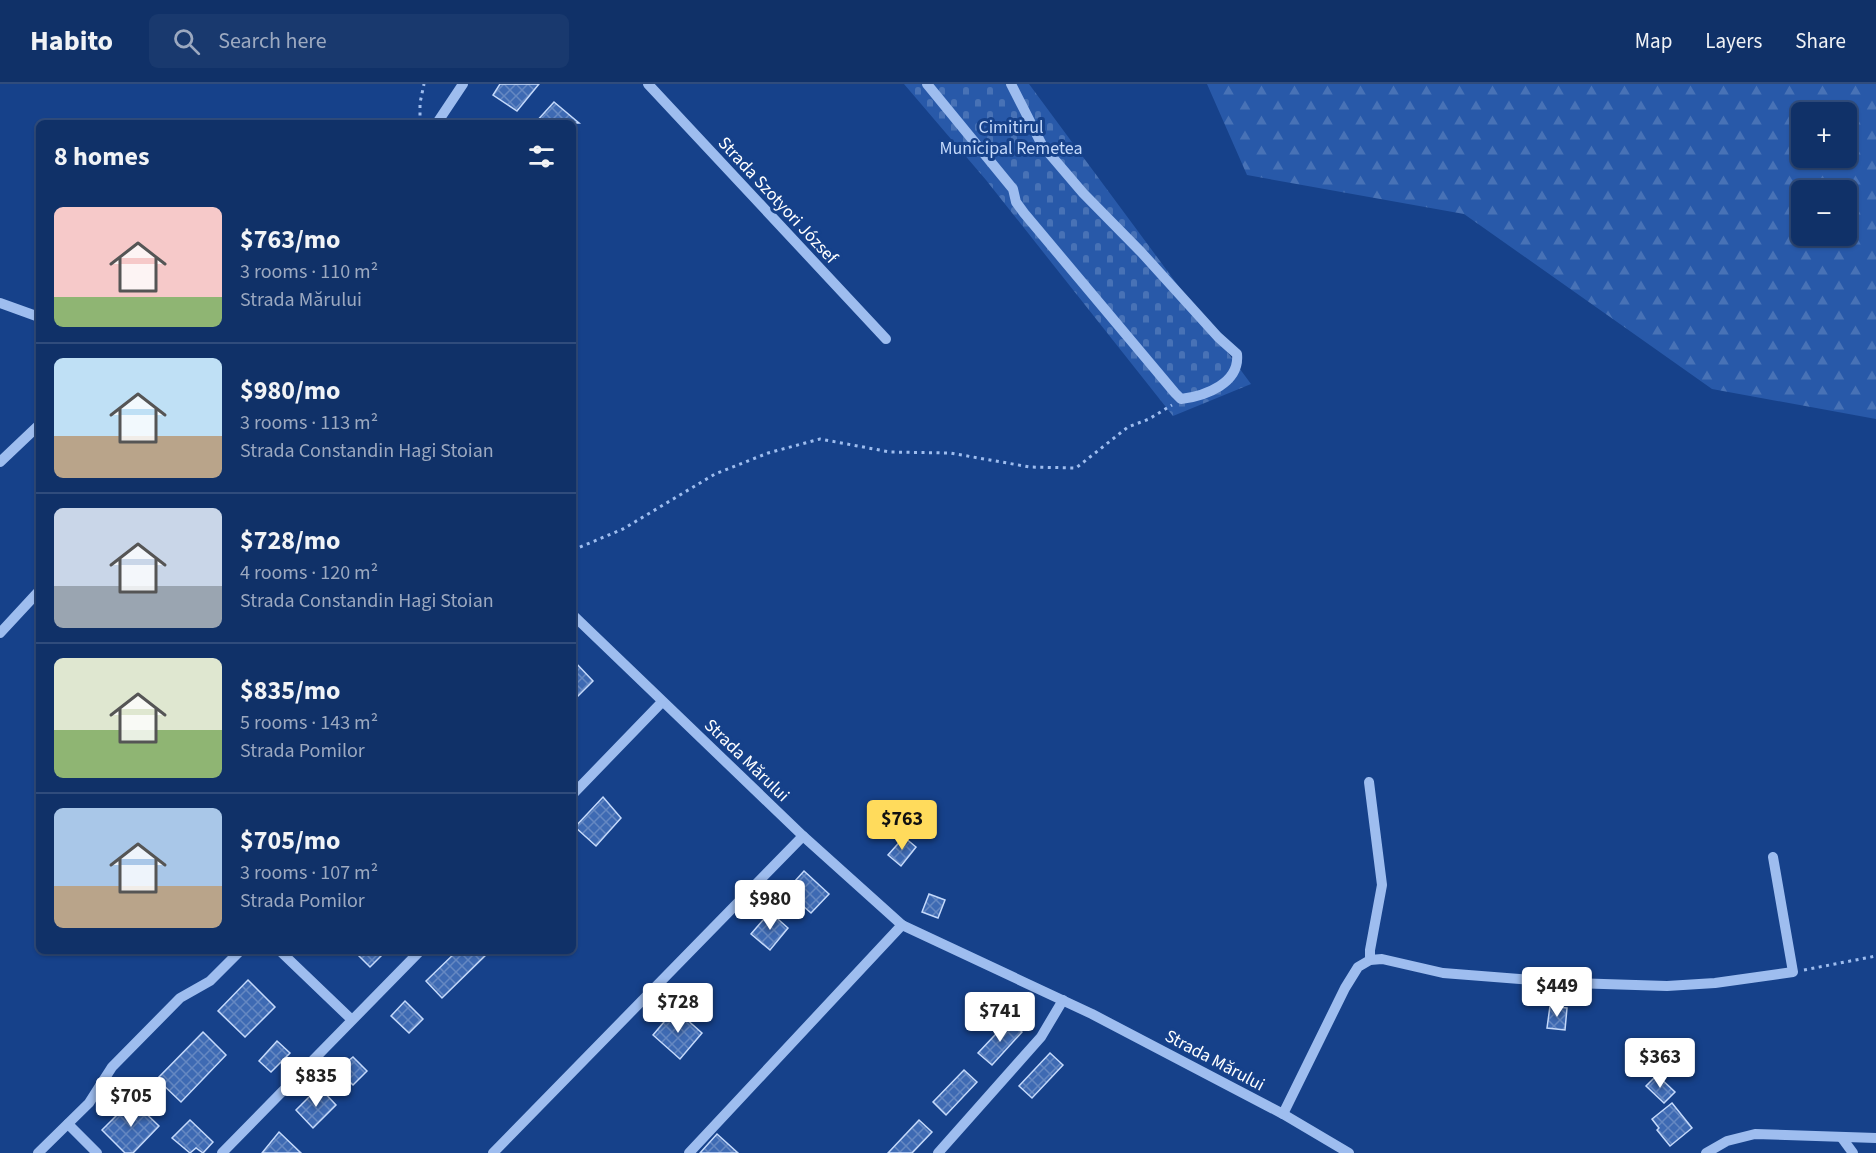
<!DOCTYPE html>
<html lang="en">
<head>
<meta charset="utf-8">
<style>
	body { margin:0; font-family:"Source Sans 3",sans-serif; background:#19396e; color:#f1f3f6; height:100vh; display:flex; flex-direction:column; font-size:22px; white-space:nowrap }
	* { box-sizing:border-box; margin:0 }
	p { font-size:20px; color:#9ca9c0 }
	.icon { flex:none; width:33px; height:33px; fill:none; stroke:currentColor; stroke-width:2; stroke-linecap:round; stroke-linejoin:round }
	.map { position:relative; flex:1; overflow:hidden }
	.drawer { position:absolute; left:36px; top:36px; width:540px; height:834px; display:flex; flex-direction:column; background:#103168; border-radius:9px; box-shadow:0 2px 4px #0004,0 0 0 2px #304c7c }
	.drawer>* { flex:none }
	.controls { position:absolute; left:1791px; top:18px; display:grid; gap:12px }
	.controls a { display:grid; place-items:center; width:66px; height:66px; border-radius:9px; background:#103168; box-shadow:0 2px 4px #0004,0 0 0 2px #304c7c; font-size:30px }
	.price { position:absolute; translate:-50% -51px; padding:0 14px; border-radius:6px; background:#fff; color:#222; font-size:20px; line-height:39px; filter:drop-shadow(0 2px 3px #0008) }
	.price::after { content:''; position:absolute; left:50%; top:36px; width:18px; height:14px; margin-left:-9px; background:inherit; clip-path:polygon(0 0,100% 0,50% 100%) }
	.price.active { background:#ffdb5c; color:#111 }
	ul { padding:0; list-style:none }
	li { display:flex; align-items:center; gap:18px; height:150px; padding:0 18px }
	li+li { border-top:2px solid #304c7c }
	li span { display:grid; place-items:center; flex:none; width:168px; height:120px; border-radius:9px; color:#555 }
	li>.icon { margin-inline-start:auto }
	span .icon { width:72px; height:72px; fill:#fffc; stroke-width:1 }
	li b { font-size:26px }
	h2 { display:flex; justify-content:space-between; align-items:center; height:72px; padding:0 18px; font-size:26px }
	header { display:flex; align-items:center; gap:36px; box-sizing:border-box; height:84px; padding:0 30px; background:#103168; border-bottom:2px solid #304c7c }
	header strong { font-size:28px }
	nav { display:flex; gap:33px; margin-inline-start:auto; font-size:21px }
	.search { width:420px; height:54px; background:#19396e; display:flex; align-items:center; gap:15px; box-sizing:border-box; padding:0 21px; border-radius:9px; color:#9ca9c0; font-size:22px }
	.map>svg:first-child { display:block }
	.forest { fill:url(#forest-firs); fill-rule:evenodd }
	.cemetery { fill:url(#cemetery-stones) }
	.building { fill:url(#building-cross-hatch); stroke:#c4d9fb; stroke-width:1.5 }
	.lines { fill:none; stroke-linecap:round; stroke-linejoin:round }
	.path { stroke:#9ebdef; stroke-width:3; stroke-dasharray:3 4.5; stroke-linecap:butt }
	.minor { stroke:#9ebdef; stroke-width:10 }
	.labels { text-anchor:middle; stroke-width:6; stroke-linejoin:round; paint-order:stroke }
	.park-label { font-size:18px; fill:#c4d9fb; stroke:#16418a }
	.street-label { font-size:18px; fill:#fff; stroke:#16418a }
</style>
</head>
<body>
<header>
<strong>Habito</strong>
<div class="search"><svg class="icon" aria-label="search" viewBox="0 0 24 24"><circle cx="10" cy="10" r="6"/><path d="M15 15l6 6"/></svg>Search here</div>
<nav><a>Map</a><a>Layers</a><a>Share</a></nav>
</header>
<div class="map">
<svg width="1876" height="1069" viewBox="0 0 1876 1069">
	<defs>
		<pattern id="forest-firs" width="22" height="20" patternUnits="userSpaceOnUse" patternTransform="scale(1.5)"><rect width="22" height="20" fill="#2859a9"/><path d="M5 1l3.5 6h-7zM16 11l3.5 6h-7z" fill="#4872b6"/></pattern>
		<pattern id="cemetery-stones" width="16" height="16" patternUnits="userSpaceOnUse" patternTransform="scale(1.5)"><rect width="16" height="16" fill="#2859a9"/><path d="M2 7V4a2 2 0 0 1 4 0v3zM10 15v-3a2 2 0 0 1 4 0v3z" fill="#4872b6"/></pattern>
		<pattern id="building-cross-hatch" width="8" height="8" patternUnits="userSpaceOnUse" patternTransform="scale(1.5)"><rect width="8" height="8" fill="#3e6ab3"/><path d="M0 0l8 8M0 8l8-8" fill="none" stroke="#6588c2"/></pattern>
	</defs>
	<rect width="100%" height="100%" fill="#16418a"/>
	<path class="forest" d="M1207,0H1876V335L1712,305L1464,130L1247,91ZM1802,28H1846V74H1802ZM1802,106H1846V152H1802Z"/>
	<polygon class="cemetery" points="904,0 1029,0 1251,300 1173,332 986,96"/>
	<g class="building">
		<polygon points="500,0 539,0 517,27 493,11"/>
		<polygon points="554,18 579,39 535,39"/>
		<polygon points="573,576 593,597 573,617"/>
		<polygon points="603,713 621,734 596,762 575,743"/>
		<polygon points="904,753 916,763 901,782 888,771"/>
		<polygon points="804,787 829,810 811,829 786,807"/>
		<polygon points="929,810 945,816 938,834 922,828"/>
		<polygon points="770,828 788,844 770,866 751,850"/>
		<polygon points="354,867 386,867 370,883"/>
		<polygon points="457,867 490,867 442,914 426,897"/>
		<polygon points="248,896 275,923 245,953 218,927"/>
		<polygon points="405,917 423,935 409,949 391,932"/>
		<polygon points="1550,922 1567,924 1565,946 1547,944"/>
		<polygon points="675,925 702,949 680,975 653,951"/>
		<polygon points="1009,936 1022,948 992,981 978,969"/>
		<polygon points="203,948 226,971 181,1018 157,995"/>
		<polygon points="277,957 290,969 271,988 259,977"/>
		<polygon points="1050,969 1063,981 1032,1014 1019,1002"/>
		<polygon points="353,973 367,987 353,1001 337,986"/>
		<polygon points="964,986 977,998 946,1031 933,1018"/>
		<polygon points="1657,991 1675,1008 1664,1019 1646,1002"/>
		<polygon points="319,1003 336,1021 313,1044 296,1026"/>
		<polygon points="132,1016 159,1042 133,1069 125,1069 102,1046"/>
		<polygon points="1672,1019 1692,1044 1670,1062 1657,1046 1659,1044 1652,1035"/>
		<polygon points="190,1036 213,1058 203,1069 196,1064 190,1069 172,1054"/>
		<polygon points="919,1036 932,1048 912,1069 888,1069"/>
		<polygon points="279,1048 301,1069 262,1069"/>
		<polygon points="717,1050 738,1069 700,1069"/>
	</g>
	<g class="lines">
		<g class="path">
			<polyline points="420,39 420,19 424,0"/>
			<polyline points="573,466 623,445 715,390 768,369 820,355 890,368 950,369 1030,383 1076,384 1128,343 1149,335 1172,321"/>
			<polyline points="1804,886 1876,872"/>
		</g>
		<g class="minor">
			<polyline points="648,0 886,255"/>
			<path d="M927,0L1013,105L1016,118L1024,129L1175,309L1181,315C1206,312 1240,299 1237,270L1218,253L1141,168L1083,109L1042,61L1011,0"/>
			<polyline points="437,39 463,0"/>
			<polyline points="0,219 39,233"/>
			<polyline points="0,378 39,341"/>
			<polyline points="573,531 803,752 902,841 1092,930 1283,1030 1349,1069"/>
			<polyline points="0,549 39,507"/>
			<polyline points="1369,698 1382,801 1370,866 1370,876"/>
			<polyline points="573,710 662,618"/>
			<polyline points="280,867 351,935"/>
			<polyline points="1283,1030 1345,904 1358,883 1370,876 1382,875 1443,889 1572,899 1667,902 1715,899 1793,888 1773,773"/>
			<polyline points="68,1040 97,1069"/>
			<polyline points="1842,1054 1853,1069"/>
			<polyline points="38,1069 89,1019 112,983 180,914 210,897 240,867"/>
			<polyline points="222,1069 420,867"/>
			<polyline points="493,1069 803,752"/>
			<polyline points="689,1069 902,841"/>
			<polyline points="938,1069 1041,953 1063,916"/>
			<polyline points="1706,1069 1727,1057 1755,1050 1876,1054"/>
		</g>
	</g>
	<g class="labels">
		<g class="park-label">
			<text x="1011" y="49">Cimitirul<tspan x="1011" dy="21">Municipal Remetea</tspan></text>
		</g>
		<g class="street-label">
			<text transform="translate(778 116) rotate(47)" y="6">Strada Szotyori József</text>
			<text transform="translate(747 676) rotate(44)" y="6">Strada Mărului</text>
			<text transform="translate(1215 976) rotate(28)" y="6">Strada Mărului</text>
		</g>
	</g>
</svg>
<div class="controls">
<a>+</a>
<a>−</a>
</div>
<b class="price active" style="left:902px;top:767px">$763</b>
<b class="price" style="left:770px;top:847px">$980</b>
<b class="price" style="left:1557px;top:934px">$449</b>
<b class="price" style="left:678px;top:950px">$728</b>
<b class="price" style="left:1000px;top:959px">$741</b>
<b class="price" style="left:1660px;top:1005px">$363</b>
<b class="price" style="left:316px;top:1024px">$835</b>
<b class="price" style="left:131px;top:1044px">$705</b>
<section class="drawer">
<h2>8 homes<svg class="icon" aria-label="filters" viewBox="0 0 24 24"><path d="M4 7h16M4 17h16"/><circle cx="9" cy="7" r="2"/><circle cx="15" cy="17" r="2"/></svg></h2>
<ul>
<li><span style="background:linear-gradient(#f6c9c9 75%,#8fb573 0)"><svg class="icon" aria-label="home" viewBox="0 0 24 24"><path d="M3 11l9-7 9 7M6 9v11h12V9"/></svg></span><div><b>$763/mo</b><p>3 rooms · 110 m²</p><p>Strada Mărului</p></div></li>
<li><span style="background:linear-gradient(#bfe0f5 65%,#b9a48a 0)"><svg class="icon" aria-label="home" viewBox="0 0 24 24"><path d="M3 11l9-7 9 7M6 9v11h12V9"/></svg></span><div><b>$980/mo</b><p>3 rooms · 113 m²</p><p>Strada Constandin Hagi Stoian</p></div></li>
<li><span style="background:linear-gradient(#c9d6e8 65%,#9aa5b1 0)"><svg class="icon" aria-label="home" viewBox="0 0 24 24"><path d="M3 11l9-7 9 7M6 9v11h12V9"/></svg></span><div><b>$728/mo</b><p>4 rooms · 120 m²</p><p>Strada Constandin Hagi Stoian</p></div></li>
<li><span style="background:linear-gradient(#dfe7d0 60%,#8fb573 0)"><svg class="icon" aria-label="home" viewBox="0 0 24 24"><path d="M3 11l9-7 9 7M6 9v11h12V9"/></svg></span><div><b>$835/mo</b><p>5 rooms · 143 m²</p><p>Strada Pomilor</p></div></li>
<li><span style="background:linear-gradient(#a9c7e8 65%,#b9a48a 0)"><svg class="icon" aria-label="home" viewBox="0 0 24 24"><path d="M3 11l9-7 9 7M6 9v11h12V9"/></svg></span><div><b>$705/mo</b><p>3 rooms · 107 m²</p><p>Strada Pomilor</p></div></li>
</ul>
</section>
</div>
</body>
</html>
